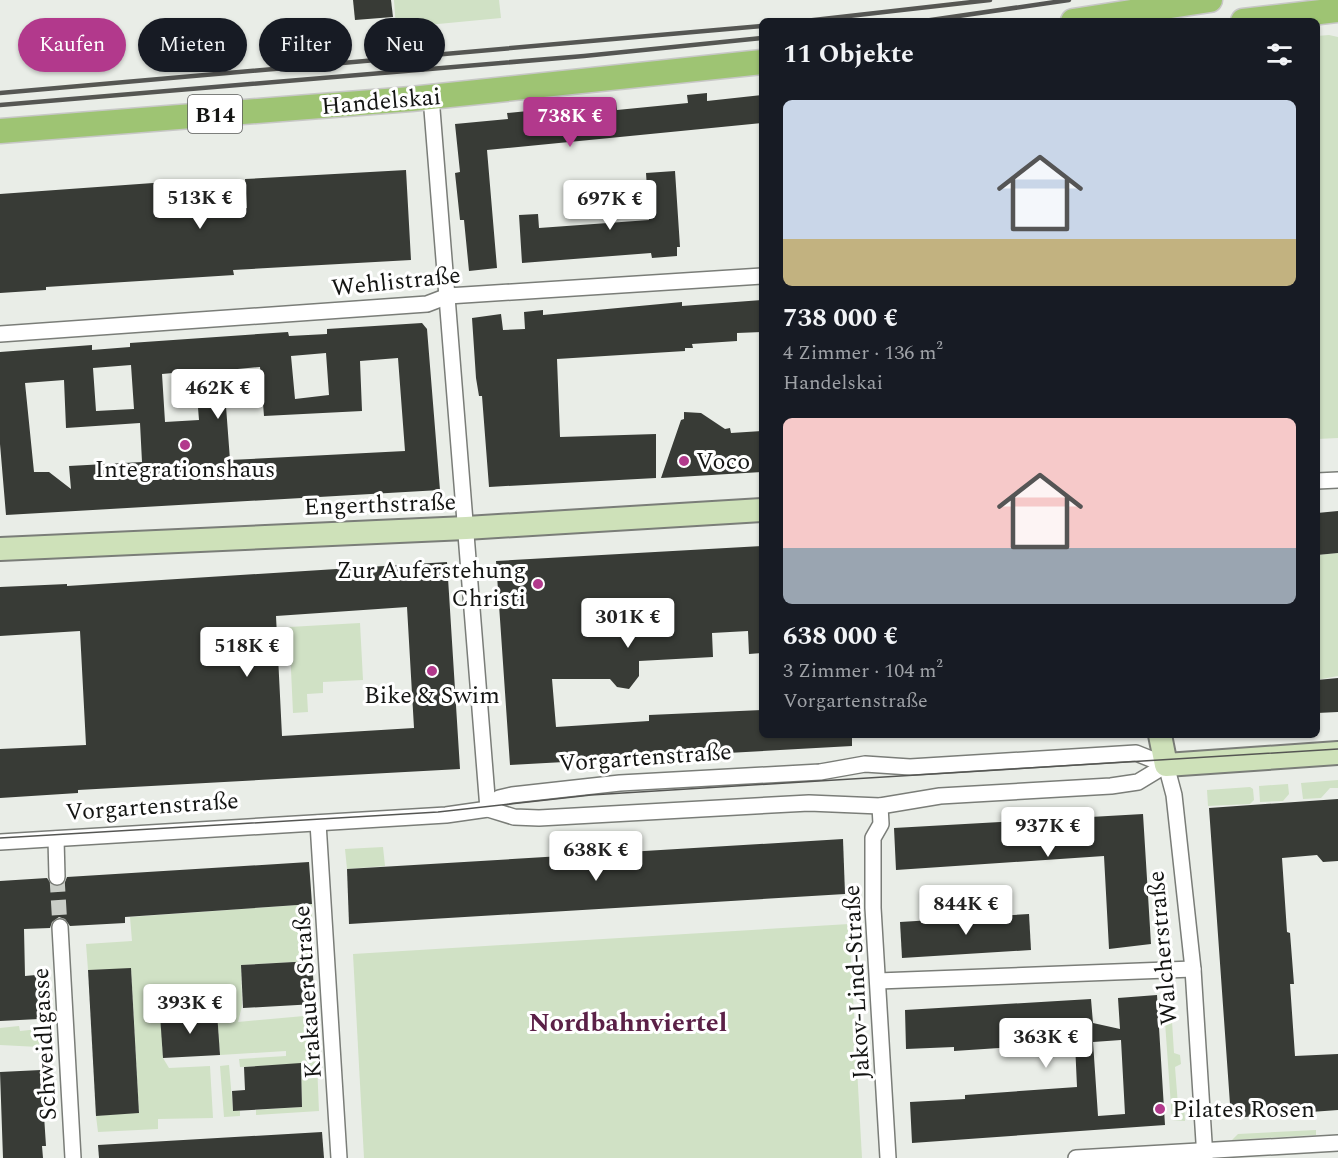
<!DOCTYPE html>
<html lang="de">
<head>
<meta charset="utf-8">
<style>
	body { margin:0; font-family:Spectral,serif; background:#242831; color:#f1f3f6; height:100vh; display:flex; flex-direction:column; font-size:22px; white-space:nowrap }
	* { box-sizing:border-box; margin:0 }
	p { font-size:20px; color:#9ea1a6 }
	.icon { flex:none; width:33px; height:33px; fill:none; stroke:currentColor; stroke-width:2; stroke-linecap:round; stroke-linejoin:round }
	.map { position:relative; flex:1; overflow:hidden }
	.side { position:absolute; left:759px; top:18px; width:561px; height:720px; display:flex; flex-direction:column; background:#171b24; border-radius:9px; box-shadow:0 2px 4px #0004 }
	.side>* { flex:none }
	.hud { position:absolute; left:18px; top:18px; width:570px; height:54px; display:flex; gap:12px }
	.price { position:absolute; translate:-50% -51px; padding:0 14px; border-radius:6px; background:#fff; color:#222; font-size:20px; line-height:39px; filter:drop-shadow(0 2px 3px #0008) }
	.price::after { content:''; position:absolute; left:50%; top:36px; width:18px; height:14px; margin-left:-9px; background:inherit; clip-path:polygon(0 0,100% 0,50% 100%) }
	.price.selected { background:#b2398c; color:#fff }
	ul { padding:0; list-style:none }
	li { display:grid; align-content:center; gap:12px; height:318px; padding:0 24px }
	li span { display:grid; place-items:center; height:186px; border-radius:9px; color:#555 }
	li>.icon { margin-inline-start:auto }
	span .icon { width:108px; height:108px; fill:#fffc; stroke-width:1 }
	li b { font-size:26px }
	h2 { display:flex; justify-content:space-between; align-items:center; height:72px; padding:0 24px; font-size:26px }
	.chip { padding:0 21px; border-radius:27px; background:#171b24; box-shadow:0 2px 4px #0004; font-size:21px; line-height:54px }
	.chip.selected { background:#b2398c; color:#fff }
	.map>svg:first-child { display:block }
	.green { fill:#d0e1c5 }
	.building { fill:#383b36; fill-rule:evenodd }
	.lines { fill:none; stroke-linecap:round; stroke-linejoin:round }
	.street-tunnel { stroke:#c9cdc7; stroke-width:15; stroke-dasharray:15 8; stroke-linecap:butt }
	.street-casing { stroke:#7a7d78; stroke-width:18 }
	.secondary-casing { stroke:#7a7d78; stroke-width:26 }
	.primary-casing { stroke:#c7c7c6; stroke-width:27 }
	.street { stroke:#fff; stroke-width:15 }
	.secondary { stroke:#cee1b9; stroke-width:22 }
	.primary { stroke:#9ec473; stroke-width:24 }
	.tram { stroke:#555653; stroke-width:1.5 }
	.rail { stroke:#555653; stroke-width:4.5 }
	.poi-dot { fill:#b2398c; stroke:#fff; stroke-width:2 }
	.labels { text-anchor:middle; stroke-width:6; stroke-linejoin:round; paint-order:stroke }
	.shield { fill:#fff; stroke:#5a5b5a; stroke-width:1.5 }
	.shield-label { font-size:22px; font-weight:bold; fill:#141513 }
	.street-label { font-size:24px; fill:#141513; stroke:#fff }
	.poi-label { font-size:24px; fill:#141513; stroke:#fff; text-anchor:start }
	.neighbourhood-label { font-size:26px; font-weight:bold; fill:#5b2047; stroke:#fff }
</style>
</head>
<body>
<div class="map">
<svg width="1338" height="1158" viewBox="0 0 1338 1158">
	<rect width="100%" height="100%" fill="#e9ede7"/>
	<g class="green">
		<polygon points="394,0 499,0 501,18 396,28"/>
		<polygon points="1329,35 1338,37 1338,438 1317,439 1317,36"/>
		<polygon points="1338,553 1338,676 1317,680 1317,555"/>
		<polygon points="360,623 363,680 323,682 323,693 307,694 308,712 293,713 289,627"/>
		<polygon points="1338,780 1338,788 1330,788 1321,798 1303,799 1301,783"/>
		<polygon points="1288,784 1289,794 1283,801 1260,802 1259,786"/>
		<polygon points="1250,787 1253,789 1254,800 1250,804 1208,806 1207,790"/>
		<polygon points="383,847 385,866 347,869 345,849"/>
		<polygon points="312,904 312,961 241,965 242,1006 238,1022 315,1015 319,1111 256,1115 256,1110 302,1107 301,1064 240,1067 239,1059 286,1056 286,1051 220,1055 217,1012 161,1016 163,1058 169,1068 210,1066 213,1118 158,1119 158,1129 98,1132 96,1116 139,1112 131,969 88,970 86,944 132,941 130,917"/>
		<polygon points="849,924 862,1158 364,1158 353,954"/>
		<polygon points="1172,1021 1174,1053 1180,1055 1181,1064 1175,1067 1178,1105 1184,1106 1185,1121 1172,1120 1165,1022"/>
		<polygon points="19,1026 20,1031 39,1029 39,1047 0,1045 0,1028"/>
		<polygon points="229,1065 233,1111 240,1111 240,1116 224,1117 220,1066"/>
		<polygon points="1316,1130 1316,1135 1232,1140 1238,1134"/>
	</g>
	<g class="building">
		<polygon points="353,0 391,0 393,17 355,20"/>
		<polygon points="707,93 707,101 762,95 762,123 487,150 497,268 469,271 464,220 460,220 455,173 460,172 455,124 508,119 507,113 528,111 529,118 597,111 596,104 616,102 617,110 688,103 687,95"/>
		<polygon points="406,170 411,260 233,270 234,275 46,287 46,290 0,293 0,194 181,181 184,212 247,208 245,179"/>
		<polygon points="675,171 680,247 677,247 677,256 652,258 651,253 522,263 519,215 538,214 539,228 649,220 646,173"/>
		<polygon points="762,300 762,332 737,333 737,341 692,344 693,348 685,348 685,351 557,359 560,437 656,434 656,478 489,487 482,396 479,396 476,378 472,318 501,314 503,330 525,329 524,312 543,310 543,315 682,302 682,306"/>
		<path d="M422,323L427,329L440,490L6,515L0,444V352L92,345V350L130,347V343L288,332L289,336L327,334V329ZM326,353L329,395L295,399L291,356ZM398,358L405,451L230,460L225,393H229L227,370L260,367L264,416L362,411L360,361ZM131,365L134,409L96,411L93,368ZM195,371L199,420L165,422L162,374ZM64,380L66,428L140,423L142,462L69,466L71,489L49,472H34L25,383Z"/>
		<polygon points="684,412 701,413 725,429 730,428 731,433 762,431 762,472 661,478 681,420 684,419"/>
		<polygon points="1338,511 1338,553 1317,555 1317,513"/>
		<polygon points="762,546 762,653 749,654 748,631 712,633 713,657 639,661 639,676 629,689 617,687 610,679 552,679 556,727 649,721 649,715 762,710 762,735 852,735 852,746 510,765 496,561"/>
		<path d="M447,562L460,769L78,790V793L0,798V749L86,745L80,631L0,636V587L67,584V586ZM407,607L414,728L282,736L276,616Z"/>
		<polygon points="1338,678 1338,712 1317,713 1317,680"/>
		<polygon points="1338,799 1338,861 1323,862 1317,855 1282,858 1287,932 1290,933 1294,984 1290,984 1295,1056 1338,1054 1338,1110 1231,1118 1209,808"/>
		<polygon points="1143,814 1151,944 1109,949 1104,856 896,870 894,828"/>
		<polygon points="843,839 845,894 349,924 347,869"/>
		<polygon points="309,862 312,904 125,917 125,923 70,926 65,919 59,917 52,922 50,928 24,929 25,976 36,975 39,1019 0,1021 0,881 47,878 52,885 58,887 65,882 67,877"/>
		<polygon points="1029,914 1031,950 902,958 900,922"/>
		<polygon points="312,961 315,1004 243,1008 241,965"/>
		<polygon points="131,968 139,1113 96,1116 88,970"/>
		<path d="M1157,995L1165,1125L912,1143L910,1102L965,1099V1095L1077,1087L1075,1043L954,1051V1047L906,1049L905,1010L1091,999L1093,1023L1120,1029L1118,998ZM1121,1040L1125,1114L1098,1116L1093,1042Z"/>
		<polygon points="217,1012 220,1055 163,1058 160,1015"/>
		<polygon points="301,1063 302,1107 233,1111 232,1091 245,1090 244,1067"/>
		<polygon points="41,1070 46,1146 42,1146 43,1158 3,1158 0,1072"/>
		<polygon points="322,1132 324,1158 99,1158 98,1145"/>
	</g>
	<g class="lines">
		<polyline class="street-tunnel" points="57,877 60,927"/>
		<g class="street-casing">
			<g id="street">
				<polyline points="431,97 488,809"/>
				<polyline points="0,334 427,304 448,296 762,276"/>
				<polyline points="1317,481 1338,480"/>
				<polyline points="1166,765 1174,795 1193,969 1205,1158"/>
				<polyline points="880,806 881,824 873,838 873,908 888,1158"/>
				<polyline points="488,809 499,798 512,795 620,783 820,772 865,764 910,767 1136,753 1166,765"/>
				<polyline points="318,823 339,1158"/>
				<polyline points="56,839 57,877"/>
				<polyline points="0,842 446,815 488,809 514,817 539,818 809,803 880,806 940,796 1111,786 1138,782 1166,765"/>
				<polyline points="60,927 73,1158"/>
				<polyline points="878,981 1193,969"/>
				<polyline points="1076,1158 1338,1143"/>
			</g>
		</g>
		<g class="secondary-casing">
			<g id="secondary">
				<polyline points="0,549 466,528 762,510"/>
				<polyline points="1160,735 1166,765 1338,753"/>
			</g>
		</g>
		<g class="primary-casing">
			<g id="primary">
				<polyline points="1073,21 1210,0"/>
				<polyline points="1243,21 1338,10"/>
				<polyline points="0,131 411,99 762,62"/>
			</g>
		</g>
		<use href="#street" class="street"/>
		<use href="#secondary" class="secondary"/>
		<use href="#primary" class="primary"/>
		<polyline class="tram" points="0,838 438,812 591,795 1338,749"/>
		<g class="rail">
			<polyline points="805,21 990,0"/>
			<polyline points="924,21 1069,0"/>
			<polyline points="0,93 762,26"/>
			<polyline points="0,105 584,56 762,38"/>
		</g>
	</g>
	<g class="poi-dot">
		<circle cx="185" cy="445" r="6"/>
		<circle cx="684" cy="461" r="6"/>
		<circle cx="538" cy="584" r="6"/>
		<circle cx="432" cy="671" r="6"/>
		<circle cx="1160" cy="1109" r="6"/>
	</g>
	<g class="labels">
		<rect class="shield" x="188" y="95" width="54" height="38" rx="4.5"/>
		<g class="shield-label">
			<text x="215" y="122">B14</text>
		</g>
		<g class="street-label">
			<text transform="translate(381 101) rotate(-5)" y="8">Handelskai</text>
			<text transform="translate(396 281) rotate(-6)" y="8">Wehlistraße</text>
			<text transform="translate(380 504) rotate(-2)" y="8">Engerthstraße</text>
			<text transform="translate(645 757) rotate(-4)" y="8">Vorgartenstraße</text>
			<text transform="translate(152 806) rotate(-4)" y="8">Vorgartenstraße</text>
			<text transform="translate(1162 948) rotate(-95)" y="8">Walcherstraße</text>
			<text transform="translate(856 982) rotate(-93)" y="8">Jakov-Lind-Straße</text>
			<text transform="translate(307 992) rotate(-94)" y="8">Krakauer Straße</text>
			<text transform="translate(44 1044) rotate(-93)" y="8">Schweidlgasse</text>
		</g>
		<g class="poi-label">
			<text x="696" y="469">Voco</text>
			<text x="185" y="477" text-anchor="middle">Integrationshaus</text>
			<text x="526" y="578" text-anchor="end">Zur Auferstehung<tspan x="526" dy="28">Christi</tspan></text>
			<text x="432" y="703" text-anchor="middle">Bike &amp; Swim</text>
			<text x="1172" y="1117">Pilates Rosen</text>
		</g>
		<g class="neighbourhood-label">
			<text x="628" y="1031">Nordbahnviertel</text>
		</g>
	</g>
</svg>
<b class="price selected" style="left:570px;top:148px">738K €</b>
<b class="price" style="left:200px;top:230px">513K €</b>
<b class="price" style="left:610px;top:231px">697K €</b>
<b class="price" style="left:218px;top:420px">462K €</b>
<b class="price" style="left:628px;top:649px">301K €</b>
<b class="price" style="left:247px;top:678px">518K €</b>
<b class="price" style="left:1048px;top:858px">937K €</b>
<b class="price" style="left:596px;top:882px">638K €</b>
<b class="price" style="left:966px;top:936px">844K €</b>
<b class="price" style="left:190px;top:1035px">393K €</b>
<b class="price" style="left:1046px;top:1069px">363K €</b>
<div class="hud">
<a class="chip selected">Kaufen</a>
<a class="chip">Mieten</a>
<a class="chip">Filter</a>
<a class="chip">Neu</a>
</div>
<section class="side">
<h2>11 Objekte<svg class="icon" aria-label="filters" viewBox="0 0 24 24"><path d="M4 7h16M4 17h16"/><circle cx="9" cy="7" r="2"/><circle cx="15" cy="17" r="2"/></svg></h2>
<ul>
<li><span style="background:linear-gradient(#c9d6e8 75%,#c2b280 0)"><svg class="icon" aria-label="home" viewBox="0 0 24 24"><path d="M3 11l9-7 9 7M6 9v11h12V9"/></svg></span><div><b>738 000 €</b><p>4 Zimmer · 136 m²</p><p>Handelskai</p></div></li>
<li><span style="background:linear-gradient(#f6c9c9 70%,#9aa5b1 0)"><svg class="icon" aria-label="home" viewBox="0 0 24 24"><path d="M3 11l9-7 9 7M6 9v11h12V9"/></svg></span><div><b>638 000 €</b><p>3 Zimmer · 104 m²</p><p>Vorgartenstraße</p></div></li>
</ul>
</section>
</div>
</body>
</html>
